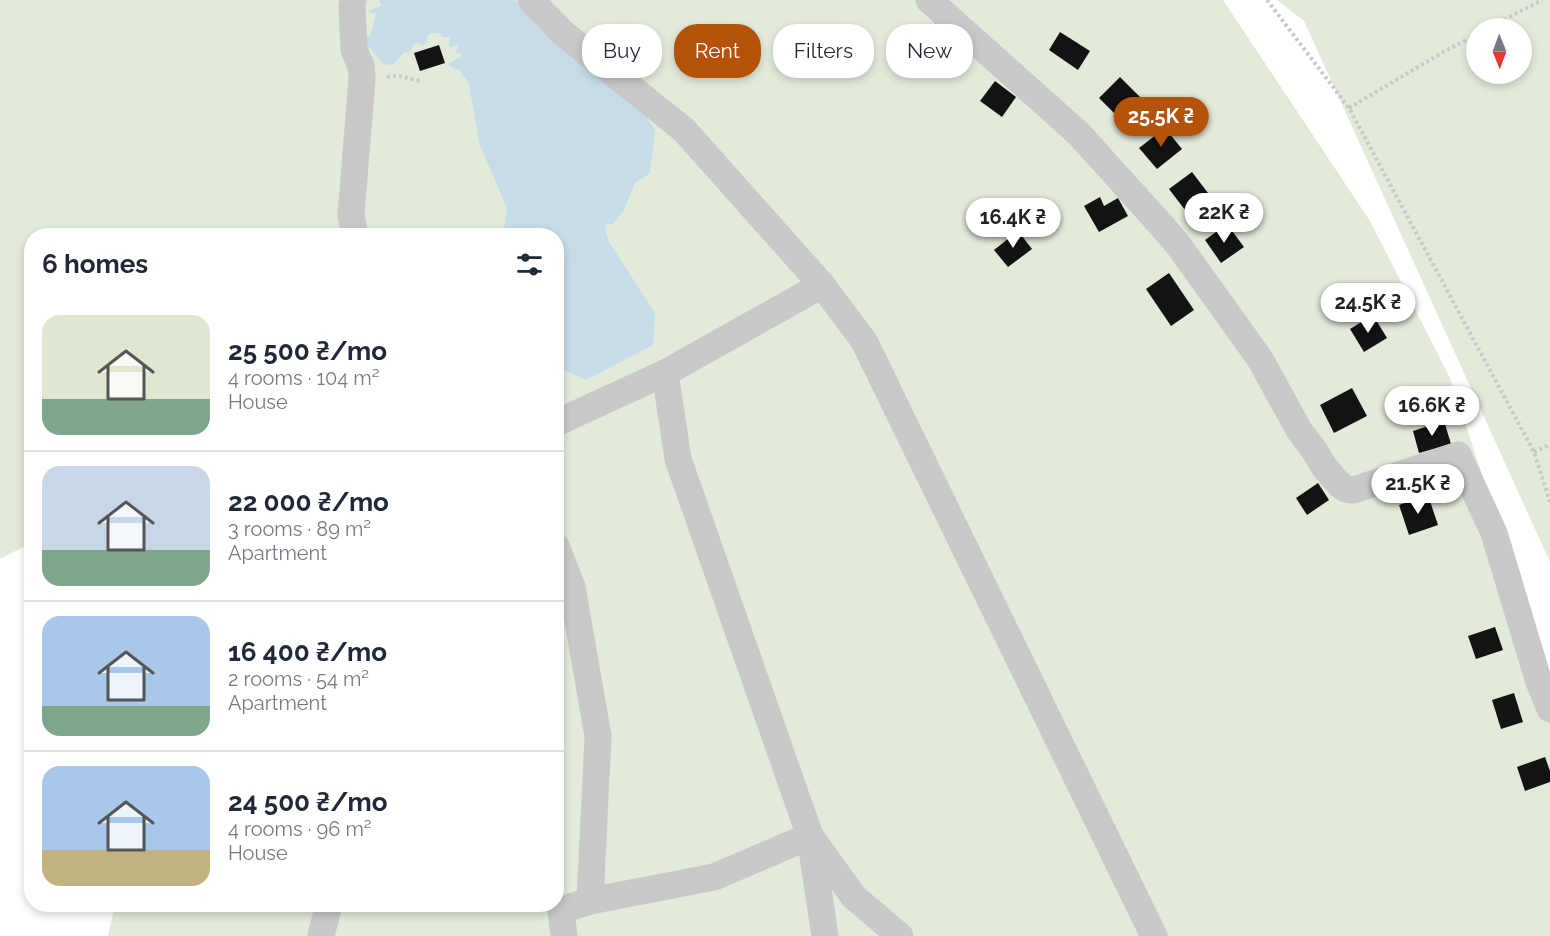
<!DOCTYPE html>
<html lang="en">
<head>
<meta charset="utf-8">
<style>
	body { margin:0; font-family:Raleway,sans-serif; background:#f2f2f3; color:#1f2937; height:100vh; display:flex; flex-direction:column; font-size:22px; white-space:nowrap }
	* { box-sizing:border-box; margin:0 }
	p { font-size:20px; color:#747a83 }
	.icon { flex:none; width:33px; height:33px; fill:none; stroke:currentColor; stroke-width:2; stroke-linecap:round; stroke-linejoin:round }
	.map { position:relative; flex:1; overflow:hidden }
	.details { position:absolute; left:24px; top:228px; width:540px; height:684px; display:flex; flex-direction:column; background:#fff; border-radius:24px; box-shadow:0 3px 9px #0003 }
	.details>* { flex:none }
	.top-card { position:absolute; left:582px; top:24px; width:570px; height:54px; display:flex; gap:12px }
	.needle { width:39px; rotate:179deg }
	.buttons { position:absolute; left:1466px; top:18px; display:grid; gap:12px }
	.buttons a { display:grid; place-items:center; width:66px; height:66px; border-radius:50%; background:#fff; box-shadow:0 3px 9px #0003; font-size:30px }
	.price { position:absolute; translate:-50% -51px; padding:0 14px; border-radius:21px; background:#fff; color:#222; font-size:20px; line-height:39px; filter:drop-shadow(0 2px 3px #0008) }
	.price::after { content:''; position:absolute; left:50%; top:36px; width:18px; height:14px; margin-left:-9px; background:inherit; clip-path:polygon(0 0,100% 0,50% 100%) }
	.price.active { background:#b45309; color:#fff }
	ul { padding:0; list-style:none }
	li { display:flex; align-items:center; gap:18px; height:150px; padding:0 18px }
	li+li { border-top:2px solid #e0e1e3 }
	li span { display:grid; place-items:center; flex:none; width:168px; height:120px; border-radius:18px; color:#555 }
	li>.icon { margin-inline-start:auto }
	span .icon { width:72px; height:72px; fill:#fffc; stroke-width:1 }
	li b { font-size:26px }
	h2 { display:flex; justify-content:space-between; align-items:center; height:72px; padding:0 18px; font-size:26px }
	.tag { padding:0 21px; border-radius:24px; background:#fff; box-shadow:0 3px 9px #0003; font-size:21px; line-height:54px }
	.tag.active { background:#b45309; color:#fff }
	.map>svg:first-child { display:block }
	.green { fill:#e2eada; fill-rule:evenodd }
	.water { fill:#c6dce9 }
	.building { fill:#131313 }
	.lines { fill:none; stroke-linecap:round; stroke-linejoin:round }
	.path { stroke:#c9c9c9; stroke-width:4; stroke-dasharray:3 3; stroke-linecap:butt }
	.minor { stroke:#c9c9c9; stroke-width:27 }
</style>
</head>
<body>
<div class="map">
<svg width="1550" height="936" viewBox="0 0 1550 936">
	<rect width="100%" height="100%" fill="#fff"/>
	<g class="green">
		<polygon points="0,0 1223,0 1370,221 1450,378 1550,679 1550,936 108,936 115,905 556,904 556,236 32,236 31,543 0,559"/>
		<path d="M1277,0H1550V562L1304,21ZM1476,28H1521V74H1476Z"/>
	</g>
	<polygon class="water" points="379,0 515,0 538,28 634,99 655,130 650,173 635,183 623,212 613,224 607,224 605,229 609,242 655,313 653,345 586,380 562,369 556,362 556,236 503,235 507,208 480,145 470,91 470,85 459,70 449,66 449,63 462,56 462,54 455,53 459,45 449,47 450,37 442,37 440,33 430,33 428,35 426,43 422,46 418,43 415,43 410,51 403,53 393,65 383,64 364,41 365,34 369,36 371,33 376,14 369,12 370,10 381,6"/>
	<g class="building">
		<polygon points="937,22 961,47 944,64 935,56 928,63 912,47"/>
		<polygon points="1060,32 1090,51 1078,70 1049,50"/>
		<polygon points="439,45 445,63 420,71 414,53"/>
		<polygon points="1120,77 1143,100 1122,121 1099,98"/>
		<polygon points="995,81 1016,97 1002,117 980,101"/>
		<polygon points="1165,128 1182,149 1157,169 1139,148"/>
		<polygon points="1192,172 1208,193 1185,210 1169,189"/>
		<polygon points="1100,197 1104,206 1118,198 1128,216 1099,232 1084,206"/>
		<polygon points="1227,224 1244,247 1221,263 1205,240"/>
		<polygon points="1018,231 1032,249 1008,267 994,250"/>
		<polygon points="1169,273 1194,310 1171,326 1146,289"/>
		<polygon points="1373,315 1387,338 1364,352 1350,329"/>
		<polygon points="1352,388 1367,416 1334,433 1320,405"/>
		<polygon points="1444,421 1451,444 1419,453 1413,431"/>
		<polygon points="1318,483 1329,500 1307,515 1296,498"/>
		<polygon points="1428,495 1438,525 1409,535 1399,505"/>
		<polygon points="1495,627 1503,650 1476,659 1468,636"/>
		<polygon points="1514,693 1523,722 1501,729 1492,700"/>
		<polygon points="1545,757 1550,771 1550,782 1525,791 1517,767"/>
	</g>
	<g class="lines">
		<g class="path">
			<polyline points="1267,0 1349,108 1534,452 1550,502"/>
			<polyline points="1488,28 1542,0"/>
			<path d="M387,77C399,74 409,79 421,81"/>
			<polyline points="1349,108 1445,51 1476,35"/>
			<polyline points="1534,452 1550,445"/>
		</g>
		<g class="minor">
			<polyline points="353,0 352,7 354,50 361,66 362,79 351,215 355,236"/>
			<polyline points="531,0 563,33 684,130 822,285 864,341 1154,936"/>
			<polyline points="929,0 1079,134 1162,226 1179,246 1260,359 1299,430 1314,450 1325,468 1340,485 1346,489 1354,490 1458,455 1494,533 1539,682 1550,709"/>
			<polyline points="665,373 678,459 810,836 825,936"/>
			<polyline points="556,423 665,373 822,285"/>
			<polyline points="556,546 572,587 598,736 590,901"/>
			<polyline points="321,936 329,904"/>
			<polyline points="564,936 561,910 590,901 714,877 810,836 854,897 900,936"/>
		</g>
	</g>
</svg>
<div class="buttons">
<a><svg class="needle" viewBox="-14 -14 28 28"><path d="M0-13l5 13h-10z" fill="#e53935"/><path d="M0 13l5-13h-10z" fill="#747a83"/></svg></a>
</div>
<b class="price active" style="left:1161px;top:148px">25.5K ₴</b>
<b class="price" style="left:1224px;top:244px">22K ₴</b>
<b class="price" style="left:1013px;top:249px">16.4K ₴</b>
<b class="price" style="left:1368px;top:334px">24.5K ₴</b>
<b class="price" style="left:1432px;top:437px">16.6K ₴</b>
<b class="price" style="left:1418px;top:515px">21.5K ₴</b>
<div class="top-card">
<a class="tag">Buy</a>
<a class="tag active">Rent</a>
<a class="tag">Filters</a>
<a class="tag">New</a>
</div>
<section class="details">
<h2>6 homes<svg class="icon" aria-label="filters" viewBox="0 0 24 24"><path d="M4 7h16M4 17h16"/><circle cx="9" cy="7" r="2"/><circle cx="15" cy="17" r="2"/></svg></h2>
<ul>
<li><span style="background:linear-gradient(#dfe7d0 70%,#7fa58c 0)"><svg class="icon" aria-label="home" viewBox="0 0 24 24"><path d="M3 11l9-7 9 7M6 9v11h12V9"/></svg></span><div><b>25 500 ₴/mo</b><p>4 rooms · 104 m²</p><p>House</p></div></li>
<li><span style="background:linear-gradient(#c9d6e8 70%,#7fa58c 0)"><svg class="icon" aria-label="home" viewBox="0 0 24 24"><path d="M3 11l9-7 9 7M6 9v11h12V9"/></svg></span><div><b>22 000 ₴/mo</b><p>3 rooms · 89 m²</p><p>Apartment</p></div></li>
<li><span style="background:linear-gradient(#a9c7e8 75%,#7fa58c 0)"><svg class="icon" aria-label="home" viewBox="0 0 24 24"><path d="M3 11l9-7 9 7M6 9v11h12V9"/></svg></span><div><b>16 400 ₴/mo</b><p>2 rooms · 54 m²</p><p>Apartment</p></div></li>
<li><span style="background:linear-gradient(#a9c7e8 70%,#c2b280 0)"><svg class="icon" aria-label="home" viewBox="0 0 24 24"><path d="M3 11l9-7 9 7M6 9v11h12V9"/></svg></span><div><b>24 500 ₴/mo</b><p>4 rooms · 96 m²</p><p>House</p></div></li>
</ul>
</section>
</div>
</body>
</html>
